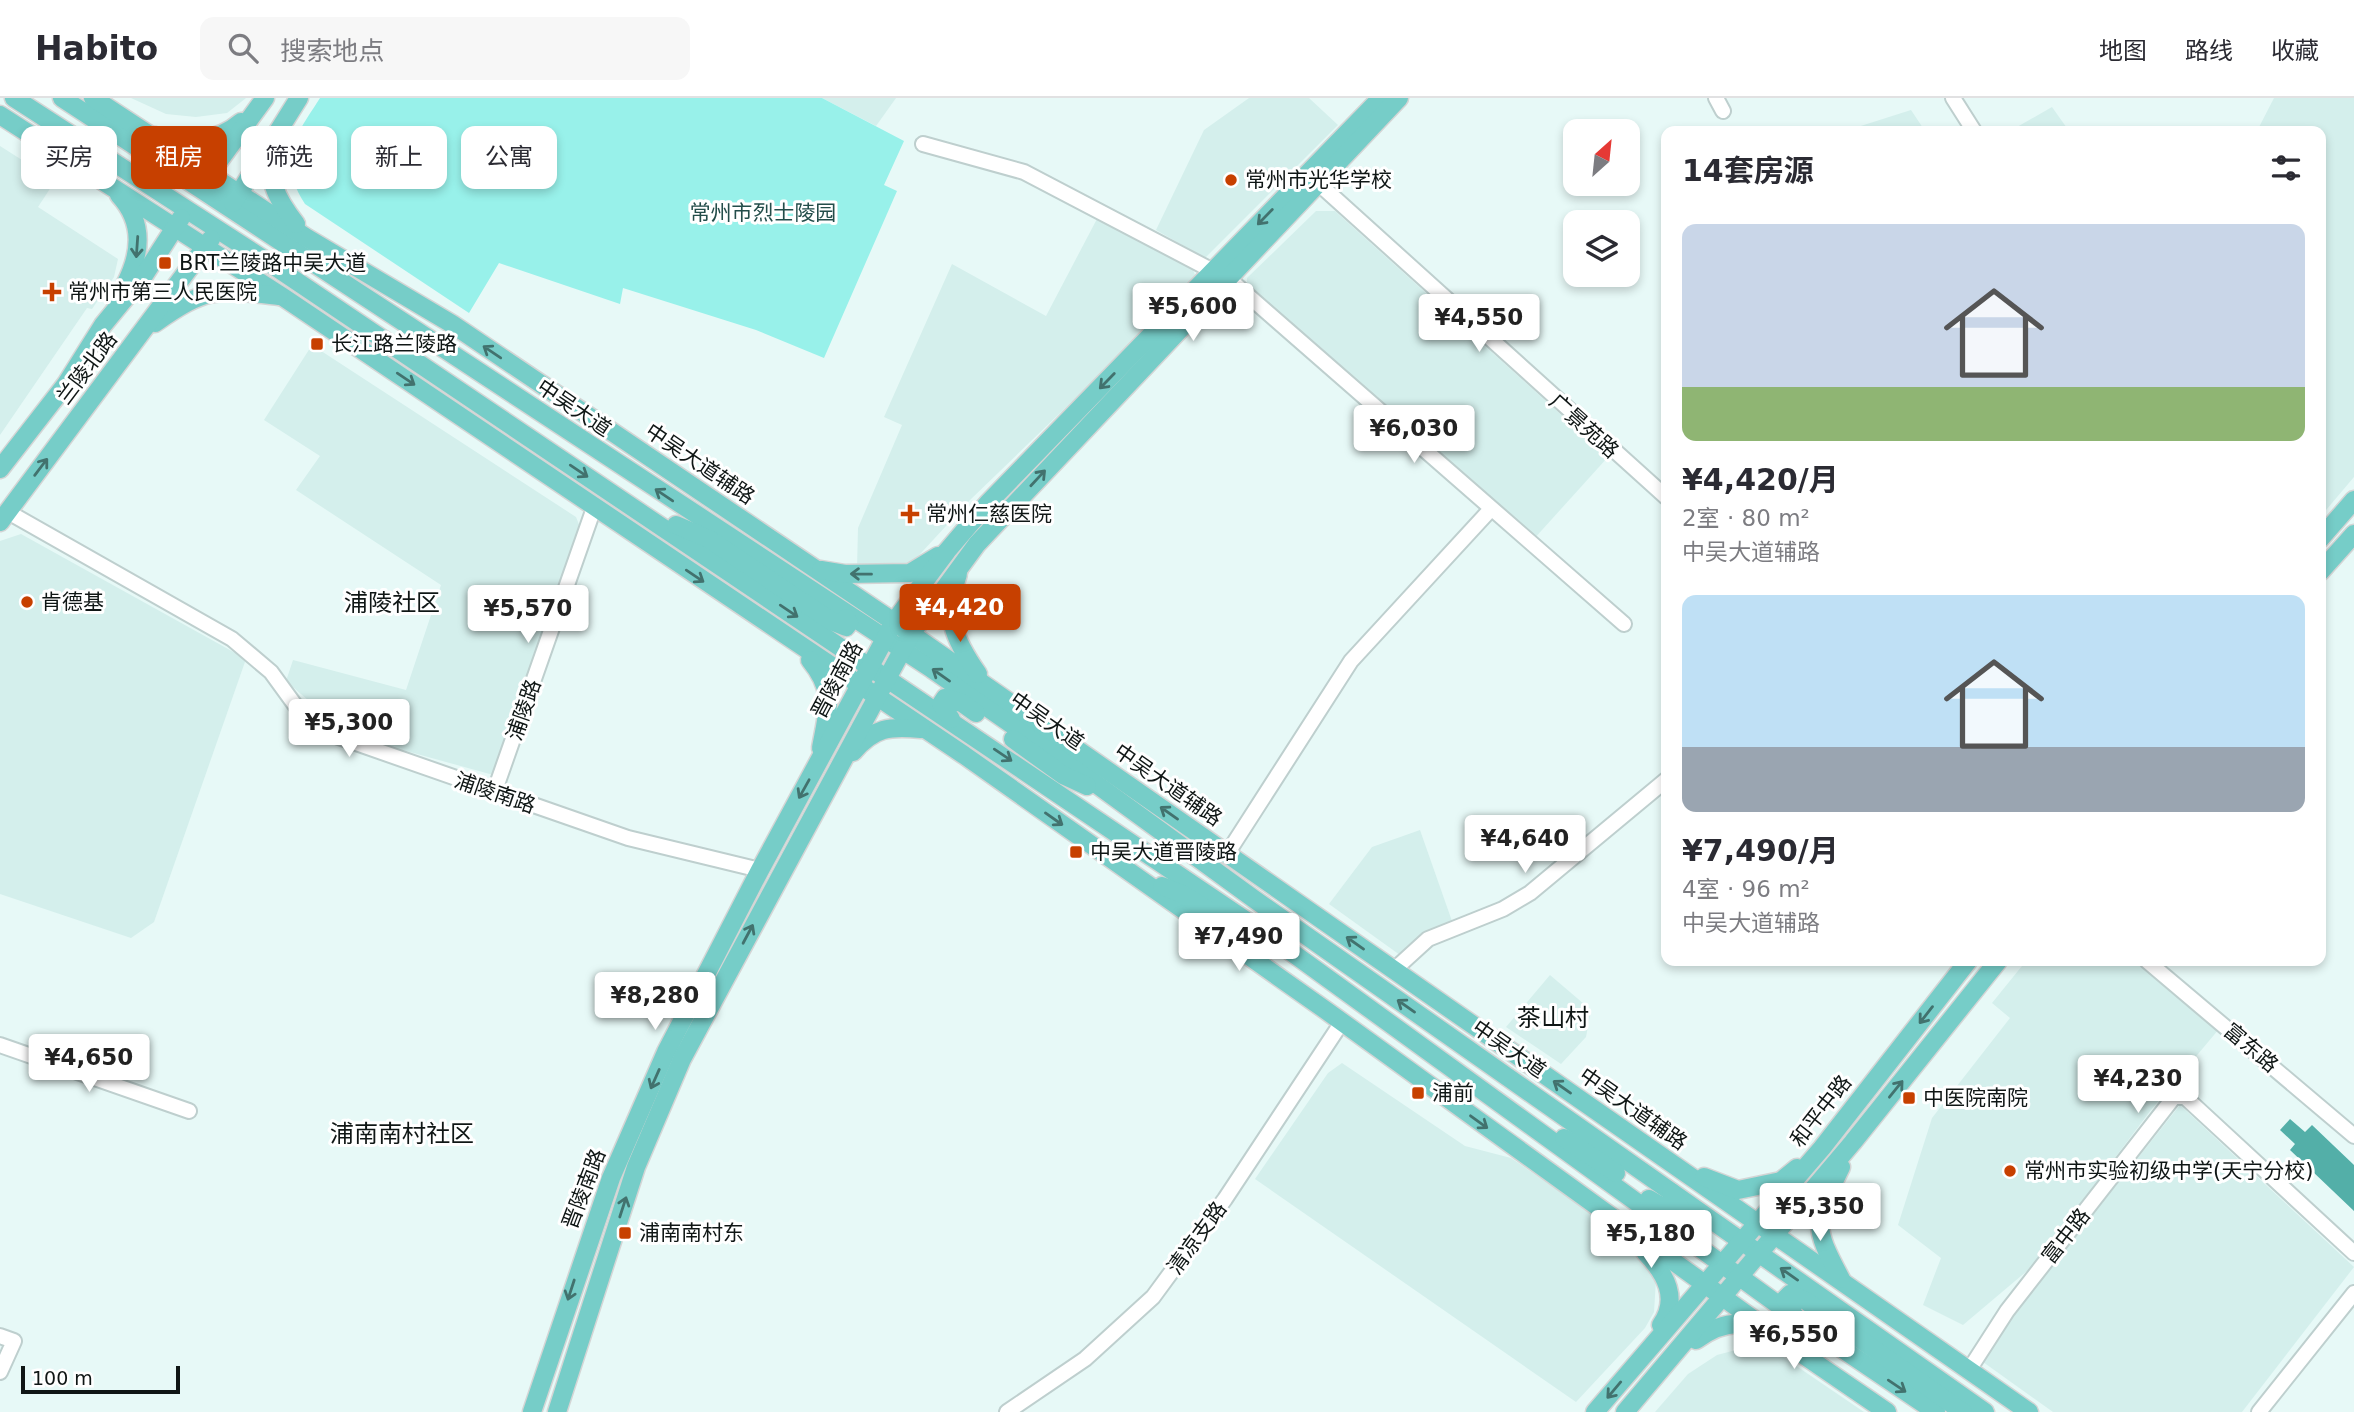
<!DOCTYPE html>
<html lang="zh">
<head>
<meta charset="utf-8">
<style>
	body { margin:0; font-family:"DejaVu Sans","Noto Sans SC",sans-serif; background:#f7f7f7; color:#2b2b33; height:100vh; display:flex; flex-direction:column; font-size:26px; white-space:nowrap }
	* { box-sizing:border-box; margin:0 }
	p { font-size:23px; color:#7c7c81 }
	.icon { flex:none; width:38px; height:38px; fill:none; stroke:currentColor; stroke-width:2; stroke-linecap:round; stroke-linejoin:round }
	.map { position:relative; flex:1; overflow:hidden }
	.details { position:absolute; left:1661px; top:28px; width:665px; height:840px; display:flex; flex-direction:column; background:#fff; border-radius:14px; box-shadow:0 4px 10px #0003 }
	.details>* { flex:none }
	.top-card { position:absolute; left:21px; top:28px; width:665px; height:63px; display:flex; gap:14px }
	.needle { width:46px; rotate:27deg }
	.buttons { position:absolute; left:1563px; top:21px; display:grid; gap:14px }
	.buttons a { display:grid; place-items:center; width:77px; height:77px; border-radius:14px; background:#fff; box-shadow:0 4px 10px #0003; font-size:35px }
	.scale { position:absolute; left:21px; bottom:18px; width:159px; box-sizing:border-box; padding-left:7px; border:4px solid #0f1615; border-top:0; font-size:19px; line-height:24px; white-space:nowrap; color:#0f1615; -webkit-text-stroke:5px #fff; paint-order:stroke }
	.price { position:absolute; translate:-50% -60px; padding:0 16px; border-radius:7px; background:#fff; color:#222; font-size:23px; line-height:46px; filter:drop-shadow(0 2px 4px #0008) }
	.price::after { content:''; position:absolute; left:50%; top:42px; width:21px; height:16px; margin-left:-10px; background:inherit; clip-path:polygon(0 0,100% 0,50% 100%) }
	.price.current { background:#c74000; color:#fff }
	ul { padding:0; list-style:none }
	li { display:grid; align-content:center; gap:14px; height:371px; padding:0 21px }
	li span { display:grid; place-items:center; height:217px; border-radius:14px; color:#555 }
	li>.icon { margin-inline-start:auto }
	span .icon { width:126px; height:126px; fill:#fffc; stroke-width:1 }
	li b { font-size:30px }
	h2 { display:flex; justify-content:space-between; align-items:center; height:84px; padding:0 21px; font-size:30px }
	.chip { padding:0 24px; border-radius:14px; background:#fff; box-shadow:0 4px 10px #0003; font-size:24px; line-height:63px }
	.chip.current { background:#c74000; color:#fff }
	header { display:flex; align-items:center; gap:42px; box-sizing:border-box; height:98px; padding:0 35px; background:#fff; border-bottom:2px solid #e1e1e2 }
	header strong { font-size:33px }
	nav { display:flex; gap:38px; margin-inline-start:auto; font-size:24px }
	.search { width:490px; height:63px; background:#f7f7f7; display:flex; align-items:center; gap:18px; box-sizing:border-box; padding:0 24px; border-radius:14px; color:#7c7c81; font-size:26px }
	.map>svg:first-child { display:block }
	.built { fill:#d4efec }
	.green { fill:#98f1ea }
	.water { fill:#53afa8 }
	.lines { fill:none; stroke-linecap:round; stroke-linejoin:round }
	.minor-casing { stroke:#becfce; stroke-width:18 }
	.major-casing { stroke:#d4d5d5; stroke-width:21 }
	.minor { stroke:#fff; stroke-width:14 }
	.major { stroke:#76cdc8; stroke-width:18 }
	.oneway { stroke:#42726e }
	.poi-dot { fill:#c74000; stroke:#fff; stroke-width:2.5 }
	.labels { text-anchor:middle; stroke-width:6; stroke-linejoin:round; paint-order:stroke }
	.poi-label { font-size:21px; fill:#0f1615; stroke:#fff; text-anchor:start }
	.park-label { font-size:21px; fill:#234d4a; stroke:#fff }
	.street-label { font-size:21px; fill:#0f1615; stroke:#fff }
	.quarter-label { font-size:24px; fill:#0f1615; stroke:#fff }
</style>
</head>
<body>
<header>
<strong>Habito</strong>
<div class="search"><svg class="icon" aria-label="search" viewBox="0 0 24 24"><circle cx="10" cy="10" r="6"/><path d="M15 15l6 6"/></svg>搜索地点</div>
<nav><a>地图</a><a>路线</a><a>收藏</a></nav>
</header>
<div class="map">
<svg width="2354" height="1314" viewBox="0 0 2354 1314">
	<rect width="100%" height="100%" fill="#e7f9f7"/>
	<g class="built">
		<polygon points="131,0 246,0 227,15 196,19 166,16"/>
		<polygon points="822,0 896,0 876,28"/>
		<polygon points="1249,0 1309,0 1338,27 1205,160 1156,132 1204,32"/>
		<polygon points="2274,0 2354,0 2354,379 2321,418 2320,33 2257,33"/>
		<polygon points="2052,9 2069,33 2010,33"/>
		<polygon points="1911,12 1925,33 1845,33"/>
		<polygon points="0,48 55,83 38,109 118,161 114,179 92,211 87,210 0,337"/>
		<polygon points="1316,113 1335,113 1608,359 1533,442 1247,191 1247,180"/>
		<polygon points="1098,119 1192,169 1195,177 1084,292 970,402 898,480 857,470 858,430 902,327 884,319 952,166 1046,218"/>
		<polygon points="312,247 576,419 580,429 497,678 348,637 286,583 293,562 406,592 441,487 296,392 320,358 264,322"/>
		<polygon points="21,436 246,561 154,824 131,840 0,796 0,443"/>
		<polygon points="1420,732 1453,826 1400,857 1329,806 1372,749"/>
		<polygon points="2026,863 2141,863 2219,931 2151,1012 2034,1167 1963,1227 1923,1207 1941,1160 1898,1127 1932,1020 2010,920 1992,905"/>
		<polygon points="1550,877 1591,912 1586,939 1561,966 1506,929"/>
		<polygon points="1342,965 1465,1048 1511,1060 1614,1131 1647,1162 1656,1182 1654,1214 1645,1230 1576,1304 1255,1081 1328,975"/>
		<polygon points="2180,1007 2354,1169 2242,1314 2053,1314 1983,1264 2013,1217"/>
		<polygon points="1747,1249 1773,1252 1864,1314 1655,1314 1688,1276 1717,1257"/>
	</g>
	<path class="green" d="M320,0H822L904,43L884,87L897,93L824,260L756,232L623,190L620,206L499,165L469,215L305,106C276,60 294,41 320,0Z"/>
	<polygon class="water" points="2290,1021 2305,1034 2312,1027 2354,1067 2354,1113 2290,1052 2295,1046 2280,1032"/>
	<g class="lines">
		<g class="minor-casing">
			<g id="minor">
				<polyline points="1716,0 1723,13"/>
				<polyline points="1953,0 1974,33"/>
				<polyline points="923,46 1024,74 1213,173"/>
				<polyline points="1318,85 1666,399"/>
				<polyline points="1228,180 1624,526"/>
				<polyline points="8,414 232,541 271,574 295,607 315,627 333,637 628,740 760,772"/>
				<polyline points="494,695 594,410"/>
				<polyline points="1227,756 1351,563 1491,411"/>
				<polyline points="2147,863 2354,1038"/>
				<polyline points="1394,872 1428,841 1503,811 1530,795 1666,682"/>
				<polyline points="0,947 189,1013"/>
				<polyline points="0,1238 14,1243 0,1274"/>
				<polyline points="1969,1272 2007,1213 2174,999 2185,999 2354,1155"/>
				<polyline points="1007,1314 1085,1261 1153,1199 1225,1101 1342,924"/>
				<polyline points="2259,1314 2354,1195"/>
			</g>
		</g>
		<g class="major-casing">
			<g id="major">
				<polyline points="14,0 271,166 1272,840 1795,1219 1936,1314"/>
				<polyline points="62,0 932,571 1066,664 1254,801 1985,1314"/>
				<polyline points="93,0 307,140 452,226 894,524 2029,1314"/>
				<polyline points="0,17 283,199 964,657 1324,911 1789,1247 1887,1314"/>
				<path d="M155,38C188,43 214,47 241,24"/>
				<path d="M276,47C265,80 276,100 296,126"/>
				<polyline points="203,85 265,0"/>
				<path d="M119,97C145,125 141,157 124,189"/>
				<polyline points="233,105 299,0"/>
				<path d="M155,225C208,188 216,191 279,198"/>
				<polyline points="0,371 66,286 103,227 145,176 181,120"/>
				<polyline points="0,424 211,141"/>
				<polyline points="676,427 709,441 831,523 846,529 849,525 846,520"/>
				<polyline points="2320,441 2354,402"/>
				<polyline points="821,472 845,476 910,475 938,458"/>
				<polyline points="2320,474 2354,436"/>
				<path d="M958,476C944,518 953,540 978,576"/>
				<path d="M810,562C836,594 828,611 821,650"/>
				<polyline points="951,621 941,606 945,600 962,605 976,615"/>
				<polyline points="1013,641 1063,677 1087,688"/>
				<path d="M853,654C874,629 890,628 921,631"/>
				<polyline points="1162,788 1182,796 1226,823"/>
				<polyline points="1564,1040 1616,1075"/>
				<path d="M1841,1069C1814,1124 1812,1127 1841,1181"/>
				<polyline points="1704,1079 1738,1092 1781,1083 1797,1070"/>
				<polyline points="1649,1101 1675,1116 1680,1109 1671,1094"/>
				<path d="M1645,1154C1665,1175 1680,1200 1661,1227"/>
				<polyline points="1794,1217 1785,1201 1790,1196 1806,1203 1963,1314"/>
				<path d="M1696,1242C1715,1228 1737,1220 1760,1231"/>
				<polyline points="532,1314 611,1080 666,954 760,772 894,524 947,453 988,405 1381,0"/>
				<polyline points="557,1314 636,1069 682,961 911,536 977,446 1399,0"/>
				<polyline points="1595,1314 1822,1050 1968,863"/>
				<polyline points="1625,1314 1853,1044 1998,863"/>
			</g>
		</g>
		<use href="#minor" class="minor"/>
		<use href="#major" class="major"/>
	</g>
	<defs><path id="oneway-shaft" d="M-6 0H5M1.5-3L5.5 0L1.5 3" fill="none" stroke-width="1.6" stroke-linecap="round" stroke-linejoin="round" transform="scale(1.75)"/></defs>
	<g class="oneway">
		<use href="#oneway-shaft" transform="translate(1265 119) rotate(134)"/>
		<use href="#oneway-shaft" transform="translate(137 149) rotate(94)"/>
		<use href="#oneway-shaft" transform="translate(492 254) rotate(-146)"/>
		<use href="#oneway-shaft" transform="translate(406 281) rotate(34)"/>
		<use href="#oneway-shaft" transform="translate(1107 283) rotate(134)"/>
		<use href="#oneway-shaft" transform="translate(41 369) rotate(-53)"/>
		<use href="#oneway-shaft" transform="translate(579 373) rotate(34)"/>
		<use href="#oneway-shaft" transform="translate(1038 380) rotate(-47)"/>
		<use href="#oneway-shaft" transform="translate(664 397) rotate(-146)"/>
		<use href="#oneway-shaft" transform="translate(861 476) rotate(-179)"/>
		<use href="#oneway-shaft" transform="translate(695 478) rotate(34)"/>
		<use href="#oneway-shaft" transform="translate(789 513) rotate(34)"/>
		<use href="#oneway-shaft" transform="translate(941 577) rotate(-145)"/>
		<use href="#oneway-shaft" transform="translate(1003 657) rotate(34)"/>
		<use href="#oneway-shaft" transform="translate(804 691) rotate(119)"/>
		<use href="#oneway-shaft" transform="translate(1169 715) rotate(-145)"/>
		<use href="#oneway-shaft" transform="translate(1054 721) rotate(35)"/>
		<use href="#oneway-shaft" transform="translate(748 836) rotate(-62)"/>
		<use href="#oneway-shaft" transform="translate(1355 845) rotate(-145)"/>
		<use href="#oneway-shaft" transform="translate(1406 908) rotate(-145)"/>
		<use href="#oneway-shaft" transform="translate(1926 917) rotate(128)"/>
		<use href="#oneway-shaft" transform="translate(655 981) rotate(114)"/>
		<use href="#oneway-shaft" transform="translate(1562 989) rotate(-145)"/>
		<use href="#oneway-shaft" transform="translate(1896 991) rotate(-51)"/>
		<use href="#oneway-shaft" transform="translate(1479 1024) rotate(36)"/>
		<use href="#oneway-shaft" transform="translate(623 1109) rotate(-72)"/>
		<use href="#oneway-shaft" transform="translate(1789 1176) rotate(-145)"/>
		<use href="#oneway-shaft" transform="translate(571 1192) rotate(108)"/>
		<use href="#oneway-shaft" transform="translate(1897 1288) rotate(34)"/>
		<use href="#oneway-shaft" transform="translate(1614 1292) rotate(130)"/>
	</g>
	<g class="poi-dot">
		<circle cx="1231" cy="82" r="7"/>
		<rect x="158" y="158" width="14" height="14" rx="3.5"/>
		<path d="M48.5 183.5h7v7h7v7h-7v7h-7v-7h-7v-7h7z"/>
		<rect x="310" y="239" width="14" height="14" rx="3.5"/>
		<path d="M906.5 405.5h7v7h7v7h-7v7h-7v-7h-7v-7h7z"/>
		<circle cx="27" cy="504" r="7"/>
		<rect x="1069" y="747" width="14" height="14" rx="3.5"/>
		<rect x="1411" y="988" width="14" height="14" rx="3.5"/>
		<rect x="1902" y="993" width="14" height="14" rx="3.5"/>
		<circle cx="2010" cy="1073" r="7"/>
		<rect x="618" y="1128" width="14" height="14" rx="3.5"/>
	</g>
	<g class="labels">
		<g class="poi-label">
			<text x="1245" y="89">常州市光华学校</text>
			<text x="179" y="172">BRT兰陵路中吴大道</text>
			<text x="68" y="201">常州市第三人民医院</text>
			<text x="331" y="253">长江路兰陵路</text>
			<text x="926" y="423">常州仁慈医院</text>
			<text x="41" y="511">肯德基</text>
			<text x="1090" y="761">中吴大道晋陵路</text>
			<text x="1432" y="1002">浦前</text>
			<text x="1923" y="1007">中医院南院</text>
			<text x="2024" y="1080">常州市实验初级中学(天宁分校)</text>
			<text x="639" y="1142">浦南南村东</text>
		</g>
		<g class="park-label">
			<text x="763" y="122">常州市烈士陵园</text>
		</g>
		<g class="street-label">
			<text transform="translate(87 270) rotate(-53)" y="7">兰陵北路</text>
			<text transform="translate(574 310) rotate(34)" y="7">中吴大道</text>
			<text transform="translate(1584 328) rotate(42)" y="7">广景苑路</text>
			<text transform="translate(700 366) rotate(34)" y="7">中吴大道辅路</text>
			<text transform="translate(837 582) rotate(-62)" y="7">晋陵南路</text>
			<text transform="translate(524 612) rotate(-71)" y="7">浦陵路</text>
			<text transform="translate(1047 623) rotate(35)" y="7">中吴大道</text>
			<text transform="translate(1168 687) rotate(35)" y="7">中吴大道辅路</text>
			<text transform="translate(495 695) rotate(19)" y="7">浦陵南路</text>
			<text transform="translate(2251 950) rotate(40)" y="7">富东路</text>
			<text transform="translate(1509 951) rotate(35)" y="7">中吴大道</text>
			<text transform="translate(1633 1011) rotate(35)" y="7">中吴大道辅路</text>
			<text transform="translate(1821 1013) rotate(-52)" y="7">和平中路</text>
			<text transform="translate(584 1091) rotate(-69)" y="7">晋陵南路</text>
			<text transform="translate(2066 1138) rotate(-52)" y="7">富中路</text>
			<text transform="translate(1197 1140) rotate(-54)" y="7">清凉支路</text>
		</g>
		<g class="quarter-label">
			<text x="392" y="513">浦陵社区</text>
			<text x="1553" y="928">茶山村</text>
			<text x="402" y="1044">浦南南村社区</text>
		</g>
	</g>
</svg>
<div class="buttons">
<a><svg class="needle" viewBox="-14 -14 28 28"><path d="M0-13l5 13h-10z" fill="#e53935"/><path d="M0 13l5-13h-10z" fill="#7c7c81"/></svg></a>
<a><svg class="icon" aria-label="layers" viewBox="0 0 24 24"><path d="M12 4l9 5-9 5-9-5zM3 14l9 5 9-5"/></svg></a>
</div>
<div class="scale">100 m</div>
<b class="price" style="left:1193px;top:245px">¥5,600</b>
<b class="price" style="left:1479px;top:256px">¥4,550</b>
<b class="price" style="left:1414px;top:367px">¥6,030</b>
<b class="price current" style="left:960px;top:546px">¥4,420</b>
<b class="price" style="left:528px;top:547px">¥5,570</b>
<b class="price" style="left:349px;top:661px">¥5,300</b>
<b class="price" style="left:1525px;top:777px">¥4,640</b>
<b class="price" style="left:1239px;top:875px">¥7,490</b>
<b class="price" style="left:655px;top:934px">¥8,280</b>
<b class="price" style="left:89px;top:996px">¥4,650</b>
<b class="price" style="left:2138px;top:1017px">¥4,230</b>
<b class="price" style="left:1820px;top:1145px">¥5,350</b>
<b class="price" style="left:1651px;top:1172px">¥5,180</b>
<b class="price" style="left:1794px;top:1273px">¥6,550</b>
<div class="top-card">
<a class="chip">买房</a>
<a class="chip current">租房</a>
<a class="chip">筛选</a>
<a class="chip">新上</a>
<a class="chip">公寓</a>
</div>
<section class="details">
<h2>14套房源<svg class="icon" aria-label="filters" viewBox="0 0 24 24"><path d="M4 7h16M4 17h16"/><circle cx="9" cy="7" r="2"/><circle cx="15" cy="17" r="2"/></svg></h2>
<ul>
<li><span style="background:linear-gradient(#c9d6e8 75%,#8fb573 0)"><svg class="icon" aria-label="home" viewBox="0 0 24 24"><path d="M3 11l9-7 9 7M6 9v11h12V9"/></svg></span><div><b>¥4,420/月</b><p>2室 · 80 m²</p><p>中吴大道辅路</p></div></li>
<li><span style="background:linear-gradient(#bfe0f5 70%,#9aa5b1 0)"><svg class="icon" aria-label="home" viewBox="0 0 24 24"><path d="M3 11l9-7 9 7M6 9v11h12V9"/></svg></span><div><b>¥7,490/月</b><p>4室 · 96 m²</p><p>中吴大道辅路</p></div></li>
</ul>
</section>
</div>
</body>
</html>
